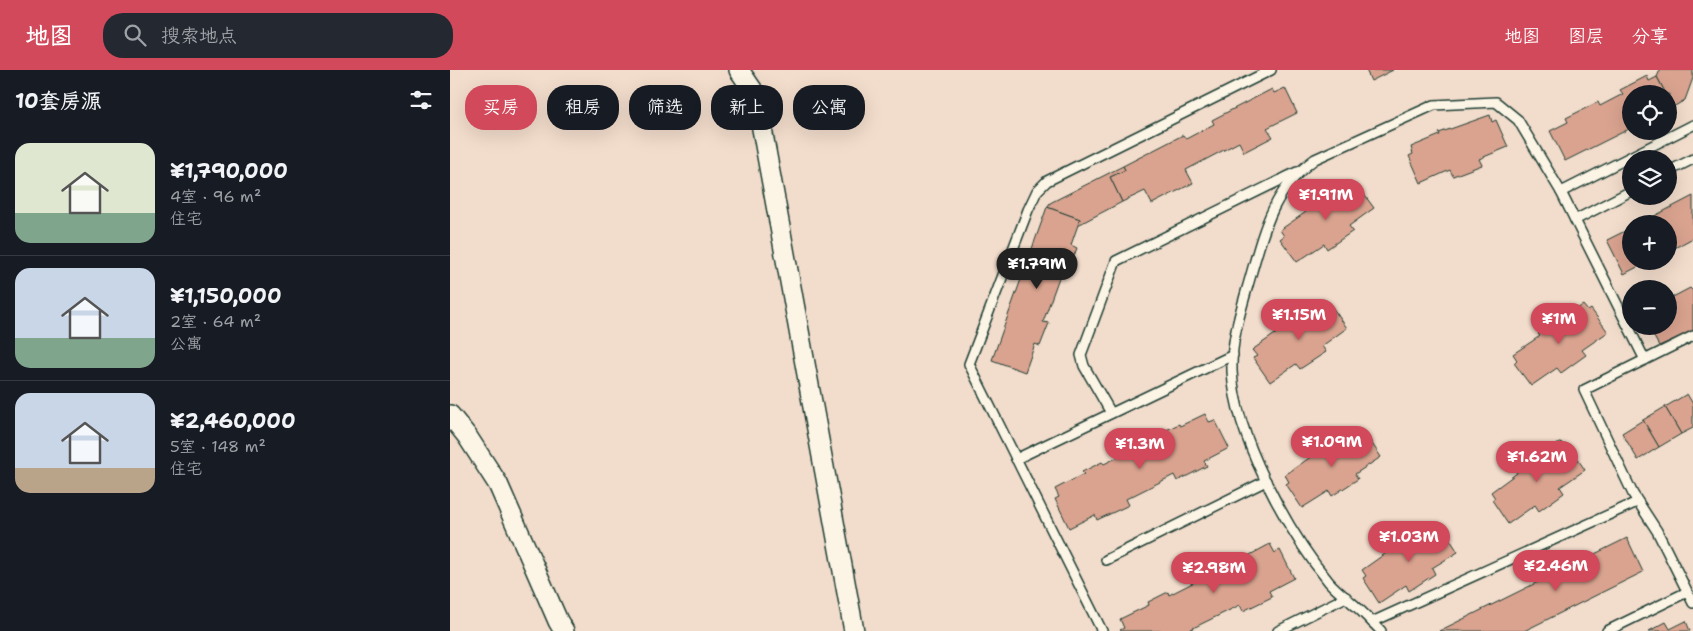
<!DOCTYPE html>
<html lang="zh">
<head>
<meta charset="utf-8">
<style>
	body { margin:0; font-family:"Shantell Sans","LXGW WenKai TC",sans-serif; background:#242831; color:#f1f3f6; height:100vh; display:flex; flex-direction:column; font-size:19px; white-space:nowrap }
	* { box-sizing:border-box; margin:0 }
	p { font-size:16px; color:#9ea1a6 }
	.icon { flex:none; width:28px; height:28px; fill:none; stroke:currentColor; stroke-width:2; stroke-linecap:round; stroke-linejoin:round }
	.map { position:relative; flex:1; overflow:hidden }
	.sheet { display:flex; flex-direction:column; background:#171b24; width:450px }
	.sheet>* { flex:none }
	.guide { position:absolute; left:15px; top:15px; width:475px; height:45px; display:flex; gap:10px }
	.fabs { position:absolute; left:1172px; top:15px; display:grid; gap:10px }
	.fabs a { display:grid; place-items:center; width:55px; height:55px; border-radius:50%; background:#171b24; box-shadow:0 5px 20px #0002; font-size:25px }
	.price { position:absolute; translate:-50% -42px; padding:0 11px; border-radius:18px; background:#d1495b; color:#fff; font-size:16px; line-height:32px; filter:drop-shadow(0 1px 2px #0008) }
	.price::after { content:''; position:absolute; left:50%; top:30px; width:15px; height:11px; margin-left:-8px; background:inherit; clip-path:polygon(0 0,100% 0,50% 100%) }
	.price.active { background:#222; color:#fff }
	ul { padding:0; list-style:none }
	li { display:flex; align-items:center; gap:15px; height:125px; padding:0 15px }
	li+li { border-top:1px solid #363941 }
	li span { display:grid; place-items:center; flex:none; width:140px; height:100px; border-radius:15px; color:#555 }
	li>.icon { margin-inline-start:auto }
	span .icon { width:60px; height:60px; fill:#fffc; stroke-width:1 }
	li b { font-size:21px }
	h2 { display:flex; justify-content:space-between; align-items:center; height:60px; padding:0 15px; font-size:21px }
	.tag { padding:0 18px; border-radius:20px; background:#171b24; box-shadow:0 5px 20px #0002; font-size:18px; line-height:45px }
	.tag.active { background:#d1495b; color:#fff }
	header { display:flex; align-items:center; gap:30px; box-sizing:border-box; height:70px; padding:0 25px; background:#d1495b; color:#fff }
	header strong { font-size:24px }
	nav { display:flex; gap:28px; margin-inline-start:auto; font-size:18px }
	.search { width:350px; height:45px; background:#242831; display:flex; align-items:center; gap:12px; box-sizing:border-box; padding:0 18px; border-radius:20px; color:#9ea1a6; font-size:19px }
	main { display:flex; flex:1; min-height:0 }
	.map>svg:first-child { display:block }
	.building { fill:#d9a38f; stroke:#1f3d34 }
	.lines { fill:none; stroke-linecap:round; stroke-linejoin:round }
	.lane-casing { stroke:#1f3d34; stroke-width:12 }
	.street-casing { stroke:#1f3d34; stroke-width:22 }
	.lane { stroke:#fcf5e5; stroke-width:9 }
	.street { stroke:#fcf5e5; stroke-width:19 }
</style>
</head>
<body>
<header>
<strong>地图</strong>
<div class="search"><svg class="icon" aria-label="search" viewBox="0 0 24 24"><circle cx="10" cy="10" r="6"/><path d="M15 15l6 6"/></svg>搜索地点</div>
<nav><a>地图</a><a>图层</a><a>分享</a></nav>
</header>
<main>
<section class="sheet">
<h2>10套房源<svg class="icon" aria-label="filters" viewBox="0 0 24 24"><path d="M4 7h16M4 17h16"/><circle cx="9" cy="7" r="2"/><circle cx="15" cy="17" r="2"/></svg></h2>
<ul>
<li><span style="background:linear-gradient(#dfe7d0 70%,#7fa58c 0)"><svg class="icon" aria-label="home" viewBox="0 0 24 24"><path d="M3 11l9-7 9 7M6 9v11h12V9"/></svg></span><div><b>¥1,790,000</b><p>4室 · 96 m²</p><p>住宅</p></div></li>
<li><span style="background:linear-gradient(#c9d6e8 70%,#7fa58c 0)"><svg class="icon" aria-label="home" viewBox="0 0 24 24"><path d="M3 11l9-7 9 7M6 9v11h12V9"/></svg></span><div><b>¥1,150,000</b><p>2室 · 64 m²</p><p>公寓</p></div></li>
<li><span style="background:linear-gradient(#c9d6e8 75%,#b9a48a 0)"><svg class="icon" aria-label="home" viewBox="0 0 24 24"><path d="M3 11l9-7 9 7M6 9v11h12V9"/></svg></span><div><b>¥2,460,000</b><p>5室 · 148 m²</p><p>住宅</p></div></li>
</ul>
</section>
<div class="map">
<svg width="1243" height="561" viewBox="0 0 1243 561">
	<rect width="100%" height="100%" fill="#f2dccb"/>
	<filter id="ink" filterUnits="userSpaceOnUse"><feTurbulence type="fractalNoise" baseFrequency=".02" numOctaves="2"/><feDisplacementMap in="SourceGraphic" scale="10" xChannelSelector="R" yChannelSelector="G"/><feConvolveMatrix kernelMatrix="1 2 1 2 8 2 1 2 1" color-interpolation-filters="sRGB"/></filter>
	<g filter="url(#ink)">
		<g class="building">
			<polygon points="916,0 943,0 921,11"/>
			<polygon points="1210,0 1243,0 1243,8 1235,30 1223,37 1219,30 1219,24 1216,24 1207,7"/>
			<polygon points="1197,6 1199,11 1207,7 1216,24 1181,24 1181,58 1115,91 1100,61 1118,52 1116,48 1148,32 1150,36 1173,24 1170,20"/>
			<polygon points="835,18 847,43 817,58 823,67 794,82 789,72 736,100 743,113 702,134 695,121 672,132 660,107 675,100 673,96 733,65 736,69 764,54 762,50 822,19 824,23"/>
			<polygon points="1040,45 1042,52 1046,50 1058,77 1029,89 1032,95 1003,106 1000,100 971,113 959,86 963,84 961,77 990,65 989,63"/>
			<polygon points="673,96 675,100 660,107 672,132 628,155 630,149 597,137 600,133"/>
			<polygon points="900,111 904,117 907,115 924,138 899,156 903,161 877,179 874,174 847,192 830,169 834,166 830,160 856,142 854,140"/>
			<polygon points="1243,126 1243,168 1219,181 1219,154 1189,154"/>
			<polygon points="597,137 630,149 621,175 627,178 617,204 611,202 593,252 599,253 590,276 585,274 575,302 542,290"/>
			<polygon points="1181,158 1181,191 1199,191 1174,204 1157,170"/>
			<polygon points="1240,218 1243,221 1243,261 1209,276 1198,256 1219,256 1219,229"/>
			<polygon points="872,231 877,237 880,234 897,258 872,276 876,282 850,299 846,294 820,312 803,288 807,286 802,280 828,262 827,260 845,248 846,250"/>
			<polygon points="1133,235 1138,241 1141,239 1158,262 1132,280 1136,285 1111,303 1107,298 1081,316 1064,293 1067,290 1063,284 1090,266 1088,264"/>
			<polygon points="1237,324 1243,334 1243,358 1231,364 1215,337"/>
			<polygon points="1215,337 1231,364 1209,377 1193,350"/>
			<polygon points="755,344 759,352 765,350 779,378 754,391 757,396 727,411 724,405 676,429 679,435 647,450 645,445 619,458 605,429 609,427 605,419 634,404 632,402 652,392 654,394 711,366 710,363 729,354 730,356"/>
			<polygon points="1193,350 1209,377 1188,390 1172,363"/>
			<polygon points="907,359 911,365 915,363 931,387 905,404 908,409 882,426 879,421 852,438 836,414 839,412 835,405 879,374 880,376"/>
			<polygon points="1111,372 1115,378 1119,376 1135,400 1110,417 1114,423 1089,441 1085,435 1058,454 1042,430 1045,428 1041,422 1067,403 1066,401"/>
			<polygon points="984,453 988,460 992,457 1008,482 982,498 985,504 959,521 956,515 929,533 913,508 916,506 912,500 956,469 957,471"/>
			<polygon points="1177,468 1193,502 1074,561 989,561"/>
			<polygon points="820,474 825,483 830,480 844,508 819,521 822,527 793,541 790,535 741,559 742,561 671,561 670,560 674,558 670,549 699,535 698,532 718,522 719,525 776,496 775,494 794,484 796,487"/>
			<polygon points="1236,551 1240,561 1199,561 1216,552 1220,559"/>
		</g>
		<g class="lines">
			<g class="lane-casing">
				<g id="lane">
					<polyline points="1219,101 1243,89"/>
					<polyline points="1111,122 1243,55"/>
					<polyline points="1125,150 1181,121"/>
					<polyline points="1243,266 1134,320 1183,424 1207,461 1243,533"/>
					<polyline points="661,343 634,296 631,285 666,191 847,102"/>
					<polyline points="566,389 783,285"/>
					<polyline points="656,490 816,411"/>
					<polyline points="922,552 1187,432"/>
					<polyline points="652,561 519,294 578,140 587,121 597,111 821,0"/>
					<polyline points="828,561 896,527"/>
					<path d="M931,561C921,551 912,541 901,532C894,526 885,519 879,512C838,462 785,366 782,301C781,267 793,234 802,201C815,155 825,118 865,89L984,35L1046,32L1068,50L1111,122L1195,290"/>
					<polyline points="1157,561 1237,522"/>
				</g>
			</g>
			<g class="street-casing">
				<g id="street">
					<polyline points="289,0 302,19 308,37 404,561"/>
					<polyline points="0,345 17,366 48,414 108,551 114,561"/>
				</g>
			</g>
			<use href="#lane" class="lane"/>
			<use href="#street" class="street"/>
		</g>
	</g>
</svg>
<div class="fabs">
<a><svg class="icon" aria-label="locate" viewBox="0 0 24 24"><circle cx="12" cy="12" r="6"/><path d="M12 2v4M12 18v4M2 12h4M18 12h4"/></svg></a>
<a><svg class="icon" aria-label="layers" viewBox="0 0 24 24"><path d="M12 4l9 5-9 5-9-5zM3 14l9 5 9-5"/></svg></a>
<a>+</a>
<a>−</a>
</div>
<b class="price" style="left:876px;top:151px">¥1.91M</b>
<b class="price active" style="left:587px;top:220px">¥1.79M</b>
<b class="price" style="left:849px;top:271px">¥1.15M</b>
<b class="price" style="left:1109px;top:275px">¥1M</b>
<b class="price" style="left:882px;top:398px">¥1.09M</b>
<b class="price" style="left:690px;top:400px">¥1.3M</b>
<b class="price" style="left:1087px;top:413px">¥1.62M</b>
<b class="price" style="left:959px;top:493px">¥1.03M</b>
<b class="price" style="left:1106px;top:522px">¥2.46M</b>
<b class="price" style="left:764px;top:524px">¥2.98M</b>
<div class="guide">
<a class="tag active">买房</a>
<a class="tag">租房</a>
<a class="tag">筛选</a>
<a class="tag">新上</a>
<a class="tag">公寓</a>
</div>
</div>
</main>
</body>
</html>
